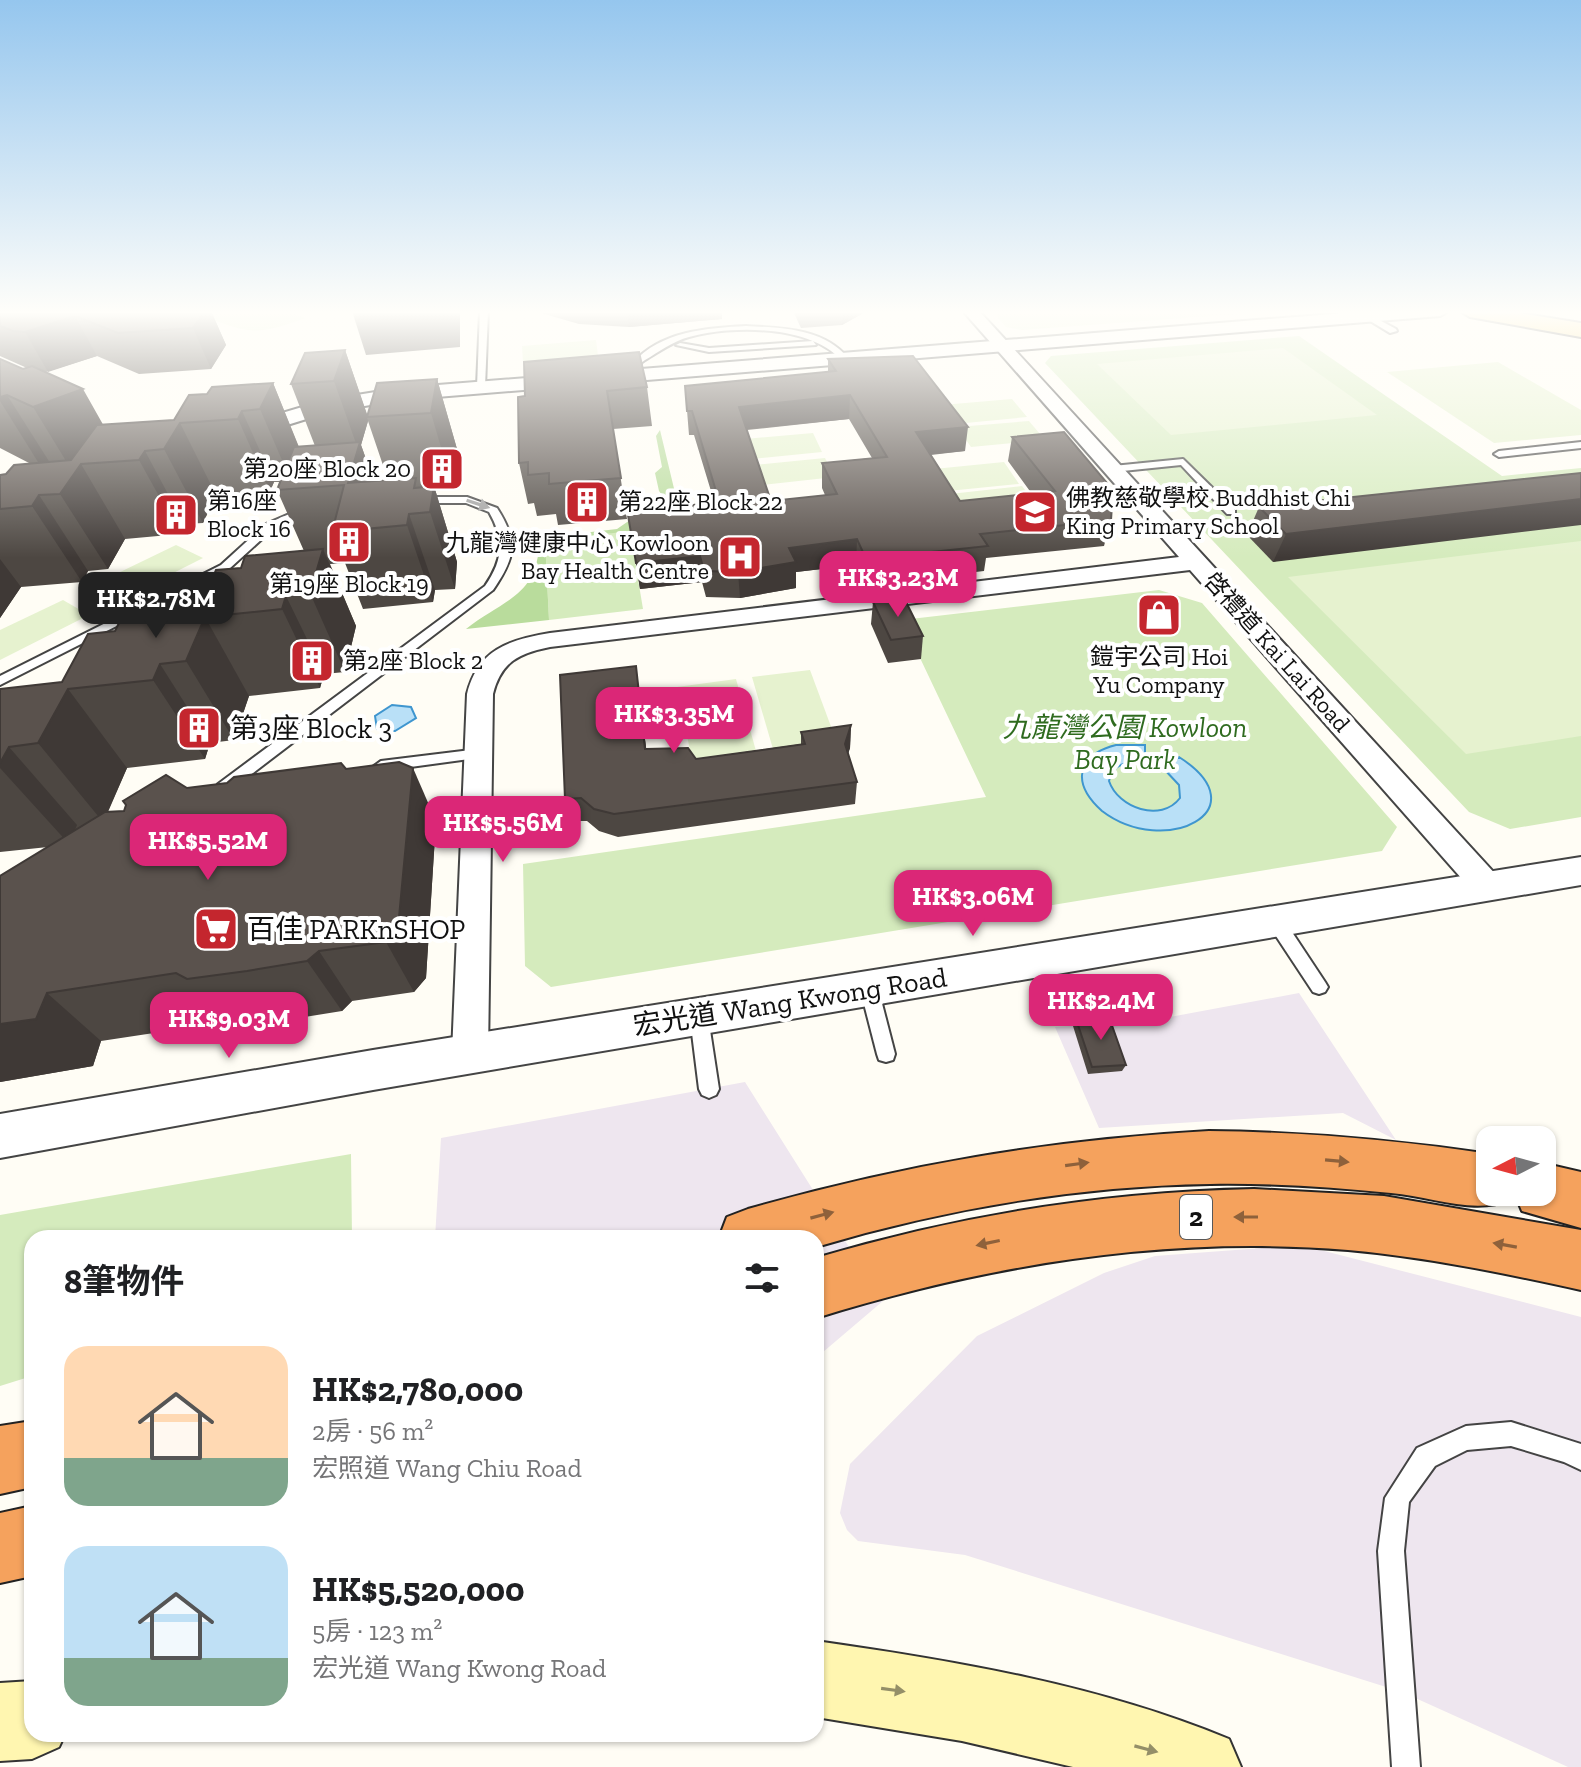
<!DOCTYPE html>
<html lang="zh-TW">
<head>
<meta charset="utf-8">
<style>
	body { margin:0; font-family:"Zilla Slab","Noto Sans TC",serif; background:#f6f6f6; color:#202124; height:100vh; display:flex; flex-direction:column; font-size:30px; white-space:nowrap }
	* { box-sizing:border-box; margin:0 }
	p { font-size:26px; color:#757577 }
	.icon { flex:none; width:44px; height:44px; fill:none; stroke:currentColor; stroke-width:2; stroke-linecap:round; stroke-linejoin:round }
	.map { position:relative; flex:1; overflow:hidden }
	.side { position:absolute; left:24px; top:1230px; width:800px; height:512px; display:flex; flex-direction:column; background:#fff; border-radius:24px; box-shadow:0 2px 6px #0004 }
	.side>* { flex:none }
	.needle { width:52px; rotate:264deg }
	.controls { position:absolute; left:1476px; top:1126px; display:grid; gap:16px }
	.controls a { display:grid; place-items:center; width:80px; height:80px; border-radius:16px; background:#fff; box-shadow:0 2px 6px #0004; font-size:40px }
	.price { position:absolute; translate:-50% -68px; padding:0 18px; border-radius:16px; background:#db2777; color:#fff; font-size:26px; line-height:52px; filter:drop-shadow(0 2px 4px #0008) }
	.price::after { content:''; position:absolute; left:50%; top:48px; width:24px; height:18px; margin-left:-12px; background:inherit; clip-path:polygon(0 0,100% 0,50% 100%) }
	.price.current { background:#222; color:#fff }
	ul { padding:0; list-style:none }
	li { display:flex; align-items:center; gap:24px; height:200px; padding:0 40px }
	li span { display:grid; place-items:center; flex:none; width:224px; height:160px; border-radius:24px; color:#555 }
	li>.icon { margin-inline-start:auto }
	span .icon { width:96px; height:96px; fill:#fffc; stroke-width:1 }
	li b { font-size:34px }
	h2 { display:flex; justify-content:space-between; align-items:center; height:96px; padding:0 40px; font-size:34px }
	.map>svg:first-child { display:block }
	.industrial { fill:#eee6ef }
	.green { fill:#d5ebbd }
	.forest { fill:#b9dc9c }
	.pitch { fill:#e6f2cf }
	.water { fill:#b9e0f7; stroke:#3f96cf; stroke-width:2 }
	.lines { fill:none; stroke-linecap:round; stroke-linejoin:round }
	.service-casing { stroke:#444; stroke-width:4 }
	.minor-casing { stroke:#444; stroke-width:4 }
	.tertiary-casing { stroke:#444; stroke-width:4 }
	.secondary-casing { stroke:#333; stroke-width:4 }
	.primary-casing { stroke:#222; stroke-width:4 }
	.motorway-casing { stroke:#222; stroke-width:4 }
	.service { fill:#fff; fill-rule:evenodd }
	.minor { fill:#fff; fill-rule:evenodd }
	.tertiary { fill:#fff; fill-rule:evenodd }
	.secondary { fill:#fff6b0; fill-rule:evenodd }
	.primary { fill:#f9d66b; fill-rule:evenodd }
	.motorway { fill:#f5a25d; fill-rule:evenodd }
	.wall { fill:#4d4742; fill-rule:evenodd }
	.shaded-wall { fill:#3f3936 }
	.building { fill:#5a524d; stroke:#3f3936; stroke-width:2; fill-rule:evenodd }
	.oneway { fill:#a0a0a0 }
	.oneway2 { fill:#8e613b }
	.oneway3 { fill:#948f68 }
	.labels { text-anchor:middle; stroke-width:8; stroke-linejoin:round; paint-order:stroke }
	.far-poi-label { font-size:24px; fill:#111; stroke:#fff; text-anchor:start }
	.far-street-label { font-size:24px; fill:#111; stroke:#fff }
	.shield { fill:#fff; stroke:#585858; stroke-width:2 }
	.shield-label { font-size:26px; font-weight:bold; fill:#111 }
	.park-label { font-size:28px; font-style:italic; fill:#2f6b1f; stroke:#fff }
	.poi-label { font-size:28px; fill:#111; stroke:#fff; text-anchor:start }
	.street-label { font-size:28px; fill:#111; stroke:#fff }
</style>
</head>
<body>
<div class="map">
<svg width="1581" height="1767" viewBox="0 0 1581 1767">
	<rect width="100%" height="100%" fill="#fffdf5"/>
	<g class="industrial">
		<polygon points="1299,993 1396,1140 1343,1113 1099,1128 1055,1027 1143,1022"/>
		<polygon points="745,1082 883,1301 816,1358 816,1238 435,1238 441,1138"/>
		<polygon points="1301,1245 1581,1317 1581,1767 1568,1767 1402,1692 965,1555 858,1541 847,1530 840,1513 850,1464 977,1336 1104,1273 1155,1256"/>
	</g>
	<g class="green">
		<polygon points="1299,336 1502,476 1581,468 1581,817 1510,829 1469,812 1045,363 1051,356"/>
		<polygon points="630,531 643,609 549,620 545,540"/>
		<polygon points="1159,590 1202,603 1397,827 1382,851 551,987 525,966 523,864 986,797 902,620"/>
		<polygon points="351,1154 352,1238 32,1238 32,1376 0,1386 0,1215"/>
	</g>
	<path class="forest" d="M660,430L683,526L545,540L549,620L466,629C504,599 540,596 539,538L617,529L646,509L668,503L659,491L655,473L662,467L656,436Z"/>
	<g class="pitch">
		<path d="M189,311H287L306,318C248,339 246,331 189,311Z"/>
		<polygon points="992,311 1278,311 1022,330 1006,327"/>
		<polygon points="596,340 598,356 523,362 522,346"/>
		<polygon points="1283,348 1377,415 1171,435 1097,364"/>
		<polygon points="1498,362 1581,410 1581,435 1494,443 1387,372"/>
		<polygon points="1012,399 1027,417 955,424 942,405"/>
		<polygon points="1029,421 1045,440 971,447 957,427"/>
		<polygon points="813,433 822,452 752,459 745,439"/>
		<polygon points="825,458 835,477 761,485 754,465"/>
		<polygon points="1004,462 1019,484 948,491 934,469"/>
		<polygon points="1022,486 1039,508 965,516 950,494"/>
		<polygon points="1581,541 1581,736 1466,754 1288,577"/>
		<polygon points="176,545 203,558 112,604 85,589"/>
		<polygon points="63,600 89,615 0,660 0,630"/>
		<polygon points="810,670 836,740 773,749 752,677"/>
		<polygon points="736,679 756,751 692,760 677,687"/>
	</g>
	<g class="water">
		<polygon points="392,705 411,707 416,718 395,731 377,729 375,716"/>
		<path d="M1116,745H1145V762C1128,761 1113,763 1109,781C1118,808 1161,823 1180,798L1179,785L1164,769L1179,757C1262,810 1165,859 1102,811C1092,802 1081,790 1082,775C1084,757 1100,749 1116,745Z"/>
	</g>
	<g class="lines">
		<g class="service-casing">
			<g id="service">
				<polygon points="480,311 488,311 485,387 481,390 477,387"/>
				<polygon points="1370,315 1396,329 1397,331 1390,333 1367,319"/>
				<path d="M746,326C782,328 823,328 848,358L841,360C810,325 732,325 689,337C673,341 659,352 645,360L641,363V376L634,374L633,363C661,331 707,328 746,326Z"/>
				<polygon points="813,341 816,345 709,352 676,345 680,343 709,348"/>
				<polygon points="1581,442 1581,448 1499,457 1494,454 1499,451"/>
				<polygon points="1183,459 1235,510 1235,514 1227,514 1181,465 1113,472 1108,469 1113,466"/>
				<path d="M467,497L497,508C519,542 515,558 493,590L228,792H218L216,788L218,784L485,586C503,560 505,540 489,512L466,503H419L414,500L419,497Z"/>
				<polygon points="308,506 313,509 312,511 274,528 229,569 0,685 0,676 221,565 266,524"/>
				<polygon points="479,749 484,751 486,754 484,757 381,771 374,766 381,761"/>
				<polygon points="1276,915 1282,917 1325,982 1328,987 1325,992 1319,994 1313,992 1270,927 1268,922 1270,917"/>
				<polygon points="869,981 875,983 878,988 895,1054 893,1060 886,1062 879,1060 877,1054 860,988 863,983"/>
				<polygon points="699,1009 705,1012 708,1017 719,1089 716,1095 709,1098 702,1095 699,1089 690,1017 693,1012"/>
				<polygon points="1511,1422 1581,1444 1581,1470 1564,1462 1511,1446 1467,1450 1435,1466 1409,1502 1404,1551 1420,1767 1392,1767 1378,1551 1385,1498 1417,1448 1466,1426"/>
			</g>
		</g>
		<g class="minor-casing">
			<path id="minor" d="M963,311H979L1499,878L1504,887L1499,896L1488,899L1477,896L1190,570L550,647C519,653 501,662 493,694L488,1054L483,1066L470,1070L457,1066L452,1054L467,694C478,650 508,640 550,633L1179,557Z"/>
		</g>
		<g class="tertiary-casing">
			<g id="tertiary">
				<polygon points="1371,311 1449,311 1440,316 400,400 329,412 239,440 228,433 231,428 326,400 400,388"/>
				<polygon points="1581,857 1581,885 373,1090 0,1158 0,1114 373,1050"/>
			</g>
		</g>
		<g class="secondary-casing">
			<g id="secondary">
				<path d="M816,1641C956,1661 1098,1685 1229,1739L1241,1767H1073L962,1741L816,1717Z"/>
				<polygon points="32,1681 32,1734 65,1734 59,1747 32,1759 0,1761 0,1683"/>
			</g>
		</g>
		<g class="primary-casing">
			<polygon id="primary" points="1460,311 1507,311 1581,323 1581,337 1470,317"/>
		</g>
		<g class="motorway-casing">
			<g id="motorway">
				<path d="M1209,1131C1304,1132 1396,1140 1490,1154V1192H1513L1510,1200C1473,1215 1430,1196 1391,1193C1331,1187 1271,1183 1210,1184C1078,1186 943,1209 816,1247V1238H719L727,1217L748,1209C902,1165 1048,1140 1209,1131Z"/>
				<polygon points="1542,1163 1581,1172 1581,1228 1522,1211 1514,1192 1542,1192"/>
				<path d="M1254,1189L1384,1196L1581,1230V1290C1504,1273 1426,1257 1348,1250C1167,1235 989,1264 816,1318V1258C960,1215 1104,1192 1254,1189Z"/>
				<polygon points="32,1421 32,1487 0,1494 0,1426"/>
				<polygon points="32,1506 32,1576 0,1583 0,1513"/>
			</g>
		</g>
		<use href="#service" class="service"/>
		<use href="#minor" class="minor"/>
		<use href="#tertiary" class="tertiary"/>
		<use href="#secondary" class="secondary"/>
		<use href="#primary" class="primary"/>
		<use href="#motorway" class="motorway"/>
	</g>
	<g class="wall">
		<path d="M0,311H211L226,345L211,369L139,374L97,356L46,372L103,425L174,420L207,394L273,383L299,447L315,446L291,384L345,350L367,415L437,379L457,449L452,485L434,486L457,562L455,589L435,590L433,602L363,609L345,563L330,564L356,626L345,672L324,674L320,688L249,696L234,740L210,743L205,759L127,768L108,812L124,811L187,788L346,769L436,821L426,978L414,992L352,1001L342,1011L286,1020L231,1028L220,1023L101,1041L93,1066L0,1082L48,847L0,852V689L62,682L115,631L199,610L241,568L304,551L277,490L280,482H274L270,491L216,495L203,523L184,524L180,534L125,539L108,569L88,571L82,582L21,587L0,618V475L6,474L31,464L0,448V359L23,369L27,368L0,356ZM368,421L388,480L374,481L361,445Z"/>
		<polygon points="534,311 722,311 722,319 629,327 579,324"/>
		<polygon points="793,311 867,311 842,325 801,328"/>
		<path d="M828,359L965,451L931,455L960,501L1032,494L1008,461L1012,437L1111,520L1104,546L986,558L984,571L865,585L856,565L796,572V588L740,598L706,597L702,582L640,589L628,515L714,501L694,435H689L685,386L828,372ZM849,419L872,458L822,463V488L825,495L771,501L747,430Z"/>
		<polygon points="647,387 652,426 613,429 627,519 558,525 556,514 537,516 534,503 528,504 519,463 518,397"/>
		<polygon points="1581,473 1273,562 1247,535 1259,507"/>
		<polygon points="873,602 923,636 921,659 888,663 871,624"/>
		<polygon points="639,689 646,749 696,759 801,744 801,732 851,725 850,748 848,753 857,782 855,804 618,837 599,831 587,821 571,821 565,799"/>
		<polygon points="1076,1019 1126,1065 1122,1071 1088,1074 1073,1026"/>
	</g>
	<g class="shaded-wall">
		<polygon points="205,311 211,311 226,345 211,369 193,328"/>
		<polygon points="352,311 460,311 460,347 366,355"/>
		<polygon points="627,311 722,311 722,319 629,327"/>
		<polygon points="843,311 867,311 842,325"/>
		<polygon points="75,316 97,356 48,372 25,332"/>
		<polygon points="345,350 368,417 367,417 368,421 361,445 386,516 348,483 358,449 334,381"/>
		<polygon points="437,379 457,449 452,485 431,413"/>
		<polygon points="273,383 301,453 291,481 260,409"/>
		<polygon points="83,389 123,460 81,464 125,539 108,569 60,494 74,474 33,407"/>
		<polygon points="7,395 52,466 43,470 0,401 0,397"/>
		<polygon points="850,395 849,419 740,430 739,407"/>
		<polygon points="242,411 274,482 270,491 238,419"/>
		<polygon points="180,423 216,495 203,523 164,449"/>
		<polygon points="968,427 965,451 914,456 916,432"/>
		<polygon points="145,451 184,524 180,534 139,460"/>
		<polygon points="434,486 457,562 455,589 430,512"/>
		<polygon points="39,495 88,571 82,582 32,506"/>
		<polygon points="1581,499 1581,525 1273,562 1286,534"/>
		<polygon points="409,514 435,590 433,602 407,525"/>
		<polygon points="857,539 856,565 796,572 796,588 740,598 738,572 789,548"/>
		<polygon points="323,549 356,626 345,672 310,593"/>
		<polygon points="700,556 702,582 640,589 636,563"/>
		<polygon points="0,559 21,587 0,618"/>
		<polygon points="286,596 324,674 320,688 282,609"/>
		<polygon points="205,617 249,696 234,740 186,661"/>
		<polygon points="160,664 210,743 205,759 153,680"/>
		<polygon points="636,666 639,689 649,772 645,749"/>
		<polygon points="68,689 127,768 103,822 38,743"/>
		<polygon points="851,725 850,748 844,767 845,744"/>
		<polygon points="9,747 77,825 69,844 0,768 0,763"/>
		<polygon points="413,768 436,821 426,978 414,992 386,942"/>
		<polygon points="319,951 352,1001 342,1011 307,961"/>
		<polygon points="47,993 101,1041 93,1066 0,1082 0,1024"/>
	</g>
	<g class="building">
		<polygon points="0,311 205,311 193,328 118,333 75,316 25,332 13,331 0,326"/>
		<polygon points="345,350 334,381 291,384 305,353"/>
		<polygon points="639,352 647,387 607,391 621,478 549,484 549,473 528,475 528,462 519,463 518,397 525,396 524,362"/>
		<path d="M913,356L968,427L916,432L960,501L1055,491L1012,437L1064,432L1113,490L1111,520L980,534L988,546L866,559L857,539L789,548L796,562L738,572L704,571L700,556L636,563L628,515L719,501L692,411H687L685,386L836,371L828,359ZM850,395L887,457L822,463L837,494L771,501L739,407Z"/>
		<polygon points="0,359 23,369 32,366 83,389 33,407 7,395 0,397"/>
		<polygon points="437,379 431,413 367,417 377,383"/>
		<polygon points="273,383 260,409 242,411 238,419 180,423 164,449 145,451 139,460 81,464 60,494 39,495 32,506 0,509 0,475 6,474 14,465 71,460 97,425 174,420 189,395 207,394 212,387"/>
		<polygon points="360,442 348,483 416,478 414,488 434,486 430,512 409,514 407,525 332,532 344,485 277,490 294,447"/>
		<polygon points="1581,473 1581,499 1286,534 1259,507"/>
		<polygon points="323,549 310,593 286,596 282,609 205,617 186,661 160,664 153,680 68,689 38,743 9,747 0,763 0,689 62,682 88,634 115,631 122,617 199,610 216,570 241,568 245,556"/>
		<polygon points="904,598 923,636 891,640 873,602"/>
		<polygon points="636,666 645,749 688,748 696,759 805,744 801,732 851,725 845,744 857,782 614,814 594,809 581,798 565,799 560,675"/>
		<polygon points="399,762 413,768 398,928 386,942 319,951 307,961 247,971 187,979 176,973 47,993 36,1019 0,1024 0,876 105,812 124,811 126,805 123,801 166,775 187,788 227,783 234,777 341,763 346,769"/>
		<polygon points="1109,1017 1126,1065 1092,1067 1076,1019"/>
	</g>
	<defs><path id="oneway-solid" d="M-6-.8H1V-3.2L6.5 0L1 3.2V.8H-6Z" transform="scale(2)"/></defs>
	<use class="oneway" href="#oneway-solid" transform="translate(478 504) rotate(18)"/>
	<g class="oneway2">
		<use href="#oneway-solid" transform="translate(1337 1161) rotate(5)"/>
		<use href="#oneway-solid" transform="translate(1077 1164) rotate(-8)"/>
		<use href="#oneway-solid" transform="translate(822 1215) rotate(-15)"/>
		<use href="#oneway-solid" transform="translate(1246 1217) rotate(-180)"/>
		<use href="#oneway-solid" transform="translate(988 1243) rotate(168)"/>
		<use href="#oneway-solid" transform="translate(1505 1245) rotate(-170)"/>
	</g>
	<g class="oneway3">
		<use href="#oneway-solid" transform="translate(893 1690) rotate(8)"/>
		<use href="#oneway-solid" transform="translate(1146 1749) rotate(15)"/>
	</g>
	<linearGradient id="sky" x2="0" y2="1"><stop stop-color="#95c6ee"/><stop offset="0.56" stop-color="#fffefa"/><stop offset="1" stop-color="#fffefa" stop-opacity="0"/></linearGradient>
	<rect width="1581" height="558" fill="url(#sky)"/>
	<defs>
		<g id="building-square" transform="scale(2.3)"><rect x="-9" y="-9" width="18" height="18" rx="4" fill="#c4262e" stroke="#fff"/><path d="M-4-6H4V6H1V3H-1V6H-4ZM-2.5-4.3h1.7v1.8h-1.7ZM.8-4.3h1.7v1.8H.8ZM-2.5-1h1.7V.8h-1.7ZM.8-1h1.7V.8H.8Z" fill="#fff"/></g>
		<g id="school-square" transform="scale(2.3)"><rect x="-9" y="-9" width="18" height="18" rx="4" fill="#c4262e" stroke="#fff"/><path d="M0-5L7-2L0 1L-7-2ZM-4 1L0 2.5L4 1V4Q0 6-4 4Z" fill="#fff"/></g>
		<g id="hospital-square" transform="scale(2.3)"><rect x="-9" y="-9" width="18" height="18" rx="4" fill="#c4262e" stroke="#fff"/><path d="M-5-5h3v3.5h4V-5h3V5h-3V1.5h-4V5h-3Z" fill="#fff"/></g>
		<g id="shop-square" transform="scale(2.3)"><rect x="-9" y="-9" width="18" height="18" rx="4" fill="#c4262e" stroke="#fff"/><path d="M-5-2.5h2.3a2.7 3.5 0 0 1 5.4 0H5L5.5 6h-11ZM-1.5-2.5h3a1.5 2.3 0 0 0-3 0Z" fill="#fff"/></g>
		<g id="supermarket-square" transform="scale(2.3)"><rect x="-9" y="-9" width="18" height="18" rx="4" fill="#c4262e" stroke="#fff"/><path d="M-6-5.5h2.5l.6 2H6L4.5 2H-2.5L-4.4-4H-6ZM-1.5 3.2a1.3 1.3 0 1 0 .1 0ZM3 3.2a1.3 1.3 0 1 0 .1 0Z" fill="#fff"/></g>
	</defs>
	<g fill-rule="evenodd">
		<use href="#building-square" x="442" y="469"/>
		<use href="#building-square" x="587" y="502"/>
		<use href="#school-square" x="1035" y="512"/>
		<use href="#building-square" x="176" y="515"/>
		<use href="#building-square" x="349" y="542"/>
		<use href="#hospital-square" x="740" y="557"/>
		<use href="#shop-square" x="1159" y="615"/>
		<use href="#building-square" x="312" y="661"/>
		<use href="#building-square" x="199" y="728"/>
		<use href="#supermarket-square" x="216" y="929"/>
	</g>
	<g class="labels">
		<g class="far-poi-label">
			<text x="411" y="477" text-anchor="end">第20座 Block 20</text>
			<text x="1066" y="506">佛教慈敬學校 Buddhist Chi<tspan x="1066" dy="28">King Primary School</tspan></text>
			<text x="207" y="509">第16座<tspan x="207" dy="28">Block 16</tspan></text>
			<text x="618" y="510">第22座 Block 22</text>
			<text x="709" y="551" text-anchor="end">九龍灣健康中心 Kowloon<tspan x="709" dy="28">Bay Health Centre</tspan></text>
			<text x="349" y="592" text-anchor="middle">第19座 Block 19</text>
			<text x="1159" y="665" text-anchor="middle">鎧宇公司 Hoi<tspan x="1159" dy="28">Yu Company</tspan></text>
			<text x="343" y="669">第2座 Block 2</text>
		</g>
		<g class="far-street-label">
			<text transform="translate(1277 652) rotate(48)" y="8">啓禮道 Kai Lai Road</text>
		</g>
		<rect class="shield" x="1180" y="1195" width="32" height="44" rx="6"/>
		<g class="shield-label">
			<text x="1196" y="1226">2</text>
		</g>
		<g class="park-label">
			<text x="1125" y="737">九龍灣公園 Kowloon<tspan x="1125" dy="32">Bay Park</tspan></text>
		</g>
		<g class="poi-label">
			<text x="230" y="738">第3座 Block 3</text>
			<text x="247" y="939">百佳 PARKnSHOP</text>
		</g>
		<g class="street-label">
			<text transform="translate(790 1001) rotate(-9)" y="10">宏光道 Wang Kwong Road</text>
		</g>
	</g>
</svg>
<div class="controls">
<a><svg class="needle" viewBox="-14 -14 28 28"><path d="M0-13l5 13h-10z" fill="#e53935"/><path d="M0 13l5-13h-10z" fill="#757577"/></svg></a>
</div>
<b class="price" style="left:898px;top:619px">HK$3.23M</b>
<b class="price current" style="left:156px;top:640px">HK$2.78M</b>
<b class="price" style="left:674px;top:755px">HK$3.35M</b>
<b class="price" style="left:503px;top:864px">HK$5.56M</b>
<b class="price" style="left:208px;top:882px">HK$5.52M</b>
<b class="price" style="left:973px;top:938px">HK$3.06M</b>
<b class="price" style="left:1101px;top:1042px">HK$2.4M</b>
<b class="price" style="left:229px;top:1060px">HK$9.03M</b>
<section class="side">
<h2>8筆物件<svg class="icon" aria-label="filters" viewBox="0 0 24 24"><path d="M4 7h16M4 17h16"/><circle cx="9" cy="7" r="2"/><circle cx="15" cy="17" r="2"/></svg></h2>
<ul>
<li><span style="background:linear-gradient(#ffd9b3 70%,#7fa58c 0)"><svg class="icon" aria-label="home" viewBox="0 0 24 24"><path d="M3 11l9-7 9 7M6 9v11h12V9"/></svg></span><div><b>HK$2,780,000</b><p>2房 · 56 m²</p><p>宏照道 Wang Chiu Road</p></div></li>
<li><span style="background:linear-gradient(#bfe0f5 70%,#7fa58c 0)"><svg class="icon" aria-label="home" viewBox="0 0 24 24"><path d="M3 11l9-7 9 7M6 9v11h12V9"/></svg></span><div><b>HK$5,520,000</b><p>5房 · 123 m²</p><p>宏光道 Wang Kwong Road</p></div></li>
</ul>
</section>
</div>
</body>
</html>
